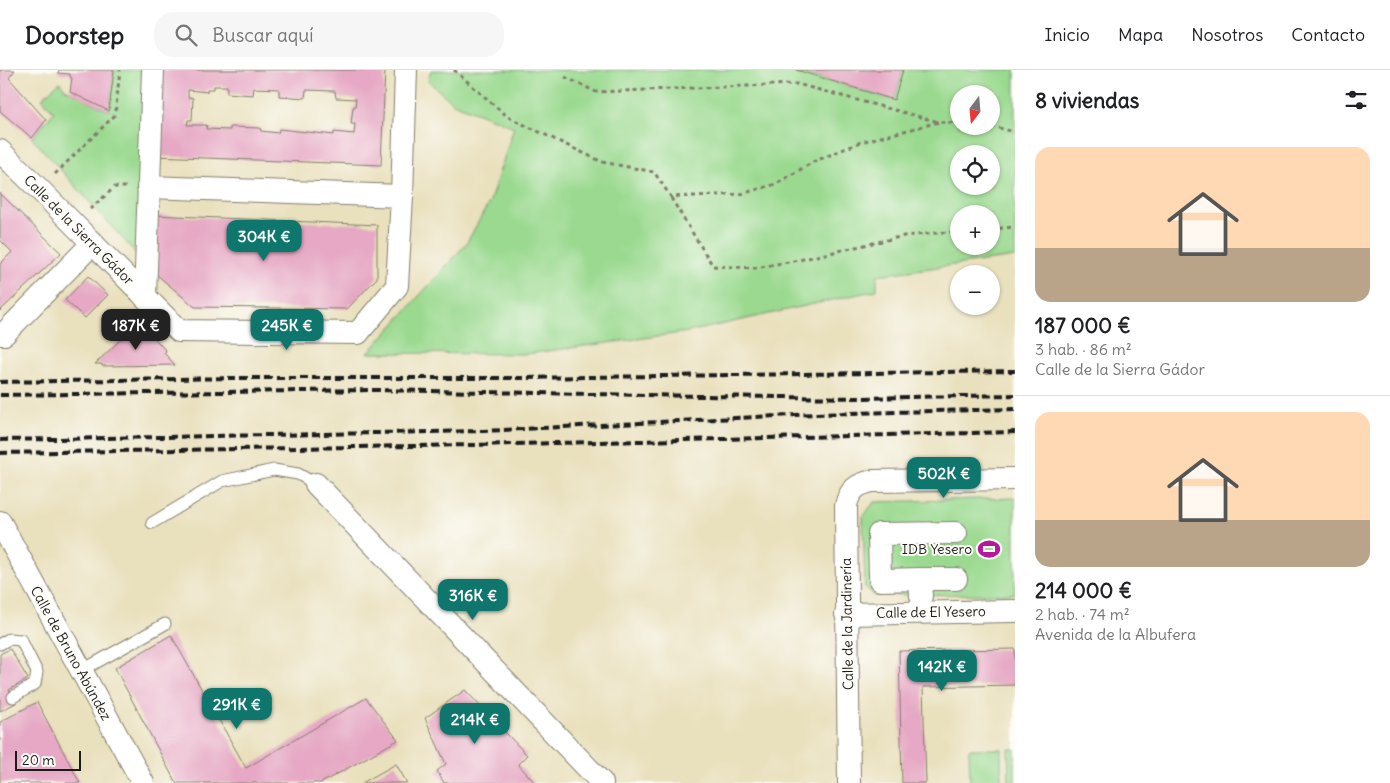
<!DOCTYPE html>
<html lang="es">
<head>
<meta charset="utf-8">
<style>
	body { margin:0; font-family:Delius,sans-serif; background:#f6f6f6; color:#202124; height:100vh; display:flex; flex-direction:column; font-size:19px; white-space:nowrap }
	* { box-sizing:border-box; margin:0 }
	p { font-size:16px; color:#757577 }
	.icon { flex:none; width:28px; height:28px; fill:none; stroke:currentColor; stroke-width:2; stroke-linecap:round; stroke-linejoin:round }
	.map { position:relative; flex:1; overflow:hidden }
	.details { display:flex; flex-direction:column; background:#fff; width:375px }
	.details>* { flex:none }
	.needle { width:32px; rotate:196deg }
	.fabs { position:absolute; left:950px; top:15px; display:grid; gap:10px }
	.fabs a { display:grid; place-items:center; width:50px; height:50px; border-radius:50%; background:#fff; box-shadow:0 1px 4px #0004; font-size:25px }
	.scale { position:absolute; left:15px; bottom:12px; width:66px; box-sizing:border-box; padding-left:5px; border:2px solid #1c1c1c; border-top:0; font-size:14px; line-height:18px; white-space:nowrap; color:#1c1c1c; -webkit-text-stroke:4px #fdfcf7; paint-order:stroke }
	.price { position:absolute; translate:-50% -42px; padding:0 11px; border-radius:10px; background:#0f766e; color:#fff; font-size:16px; line-height:32px; filter:drop-shadow(0 1px 2px #0008) }
	.price::after { content:''; position:absolute; left:50%; top:30px; width:15px; height:11px; margin-left:-8px; background:inherit; clip-path:polygon(0 0,100% 0,50% 100%) }
	.price.on { background:#222; color:#fff }
	ul { padding:0; list-style:none }
	li { display:grid; align-content:center; gap:10px; height:265px; padding:0 20px }
	li+li { border-top:1px solid #e0e0e0 }
	li span { display:grid; place-items:center; height:155px; border-radius:15px; color:#555 }
	li>.icon { margin-inline-start:auto }
	span .icon { width:90px; height:90px; fill:#fffc; stroke-width:1 }
	li b { font-size:21px }
	h2 { display:flex; justify-content:space-between; align-items:center; height:60px; padding:0 20px; font-size:21px }
	header { display:flex; align-items:center; gap:30px; box-sizing:border-box; height:70px; padding:0 25px; background:#fff; border-bottom:1px solid #e0e0e0 }
	header strong { font-size:24px }
	nav { display:flex; gap:28px; margin-inline-start:auto; font-size:18px }
	.search { width:350px; height:45px; background:#f6f6f6; display:flex; align-items:center; gap:12px; box-sizing:border-box; padding:0 18px; border-radius:20px; color:#757577; font-size:19px }
	main { display:flex; flex:1; min-height:0 }
	.map>svg:first-child { display:block }
	.green { fill:#9ad98f; stroke:#5b7a56; fill-rule:evenodd }
	.building { fill:#e6a8c4; fill-rule:evenodd }
	.lines { fill:none; stroke-linecap:round; stroke-linejoin:round }
	.lane-casing { stroke:#827e6c; stroke-width:13 }
	.street-casing { stroke:#827e6c; stroke-width:24 }
	.path { stroke:#827e6c; stroke-width:3; stroke-dasharray:4 4; stroke-linecap:butt }
	.lane { stroke:#fff; stroke-width:11 }
	.street { stroke:#fff; stroke-width:22 }
	.rail { stroke:#1c1c1c; stroke-width:4; stroke-dasharray:8 4; stroke-linecap:butt }
	.labels { text-anchor:middle; stroke-width:4; stroke-linejoin:round; paint-order:stroke }
	.street-label { font-size:14px; fill:#1c1c1c; stroke:#fdfcf7 }
	.poi-label { font-size:14px; fill:#1c1c1c; stroke:#fdfcf7; text-anchor:end }
</style>
</head>
<body>
<header>
<strong>Doorstep</strong>
<div class="search"><svg class="icon" aria-label="search" viewBox="0 0 24 24"><circle cx="10" cy="10" r="6"/><path d="M15 15l6 6"/></svg>Buscar aquí</div>
<nav><a>Inicio</a><a>Mapa</a><a>Nosotros</a><a>Contacto</a></nav>
</header>
<main>
<div class="map">
<svg width="1015" height="713" viewBox="0 0 1015 713">
	<rect width="100%" height="100%" fill="#fdfcf7"/>
	<filter id="ink" filterUnits="userSpaceOnUse"><feTurbulence type="fractalNoise" baseFrequency=".02" numOctaves="2"/><feDisplacementMap in="SourceGraphic" scale="10" xChannelSelector="R" yChannelSelector="G"/><feConvolveMatrix kernelMatrix="1 2 1 2 8 2 1 2 1" color-interpolation-filters="sRGB"/></filter>
	<filter id="wash" filterUnits="userSpaceOnUse"><feTurbulence type="fractalNoise" baseFrequency=".0096" numOctaves="4" result="noise"/><feDisplacementMap in="SourceGraphic" scale="20" xChannelSelector="R" yChannelSelector="G"/><feGaussianBlur stdDeviation="1.12" result="paint"/><feColorMatrix in="noise" values="0 0 0 0 0 0 0 0 0 0 0 0 0 0 0 0 0 1.4 0 .05"/><feComposite in="paint" operator="in"/></filter>
	<g filter="url(#wash)">
		<rect width="100%" height="100%" fill="#e9e0bd"/>
		<g class="green">
			<polygon points="114,0 159,0 150,199 32,68 54,42 42,28 60,12 65,19 109,41"/>
			<path d="M431,0H794L894,30L903,0H1015V187L877,205V220L688,262L526,284L368,283L466,174L490,131L514,57L453,33L428,11ZM959,24H991V56H959ZM959,84H991V116H959ZM959,144H991V176H959Z"/>
			<polygon points="1015,428 1015,524 874,525 865,517 863,447 874,432"/>
			<polygon points="969,679 1001,679 1001,713 970,713"/>
			<polygon points="1008,679 1015,679 1015,713 1009,713"/>
		</g>
		<g id="blocks">
			<g class="building">
				<polygon points="0,0 15,0 9,8 46,50 32,68 0,41"/>
				<polygon points="59,0 114,0 109,41 70,22 72,8 70,7 70,4 58,3"/>
				<path d="M159,0H385L381,95L155,86ZM214,16H227V23L253,25L254,18L279,19V26L305,28L306,20L335,21L336,28L356,29L355,37H353L351,54H355L354,64L334,62V65L279,59L278,63L261,61L260,58L230,57V60L206,59L207,55H187L188,50H192L193,28L188,27V20L207,22V19H214Z"/>
				<polygon points="796,0 903,0 894,30"/>
				<polygon points="0,123 61,183 0,241 0,194 12,182 0,170"/>
				<polygon points="153,145 377,155 377,208 347,239 195,237 150,199"/>
				<polygon points="88,206 108,225 85,248 65,230"/>
				<polygon points="137,254 139,257 142,254 166,281 164,283 175,295 102,296 102,294 95,294"/>
				<polygon points="171,565 246,698 366,628 398,670 321,713 176,713 115,598"/>
				<polygon points="10,579 28,609 9,620 16,633 0,641 0,584"/>
				<polygon points="1015,579 1015,615 923,617 926,713 902,713 899,581"/>
				<polygon points="465,620 527,685 518,694 535,713 444,713 437,701 446,694 425,648"/>
				<polygon points="37,632 80,713 0,713 0,652"/>
				<polygon points="396,694 407,713 362,713"/>
			</g>
		</g>
	</g>
	<g filter="url(#ink)">
		<use href="#blocks" fill-opacity="0" stroke="#827e6c" stroke-width="1"/>
		<g class="lines">
			<g class="lane-casing">
				<g id="lane">
					<polyline points="152,453 222,411 274,400 298,404 316,414"/>
					<polyline points="0,574 9,569 21,570 37,602 35,614 13,627"/>
					<polyline points="81,601 165,554"/>
				</g>
			</g>
			<g class="street-casing">
				<g id="street">
					<polyline points="0,81 39,119 179,261 358,263 397,216 402,126 406,0"/>
					<polyline points="148,117 402,126"/>
					<polyline points="145,227 153,0"/>
					<polyline points="0,264 4,264 93,173"/>
					<polyline points="316,414 602,713"/>
					<polyline points="0,452 143,713"/>
					<polyline points="920,509 880,510 879,464 956,463"/>
					<polyline points="921,526 920,509 956,509"/>
					<polyline points="846,544 1015,541"/>
					<path d="M849,713L846,436C849,420 857,414 873,411L1015,409"/>
				</g>
			</g>
			<g class="path">
				<polyline points="454,0 508,47 602,92 654,102 671,127 741,124 776,114 813,92 861,72 939,52"/>
				<polyline points="565,7 596,22 797,14 939,52 959,53"/>
				<polyline points="991,56 1015,62"/>
				<polyline points="55,104 115,45 120,0"/>
				<polyline points="671,128 713,196 755,198 799,190 904,166 959,161"/>
				<polyline points="90,139 115,117 128,117"/>
				<polyline points="991,159 1015,157"/>
			</g>
			<use href="#lane" class="lane"/>
			<use href="#street" class="street"/>
			<g class="rail">
				<polyline points="0,312 235,308 520,308 1015,301"/>
				<polyline points="0,325 374,320 701,326 861,328 1015,325"/>
				<polyline points="0,370 484,361 814,344 1015,339"/>
				<polyline points="0,383 473,375 1015,362"/>
			</g>
		</g>
	</g>
	<defs>
		<g id="stadium-bare" transform="scale(1.725)"><path d="M0-5a6.5 5 0 1 0 0 10a6.5 5 0 1 0 0-10ZM-3.5-1.8h7v3.6h-7Z" fill="#b5179e" stroke="#fdfcf7" stroke-width="2.5" paint-order="stroke"/></g>
	</defs>
	<g fill-rule="evenodd">
		<use href="#stadium-bare" x="989" y="479"/>
	</g>
	<g class="labels">
		<g class="street-label">
			<text transform="translate(79 160) rotate(45)" y="5">Calle de la Sierra Gádor</text>
			<text transform="translate(931 542) rotate(-1)" y="5">Calle de El Yesero</text>
			<text transform="translate(847 554) rotate(-91)" y="5">Calle de la Jardinería</text>
			<text transform="translate(71 583) rotate(61)" y="5">Calle de Bruno Abúndez</text>
		</g>
		<g class="poi-label">
			<text x="972" y="484">IDB Yesero</text>
		</g>
	</g>
</svg>
<div class="fabs">
<a><svg class="needle" viewBox="-14 -14 28 28"><path d="M0-13l5 13h-10z" fill="#e53935"/><path d="M0 13l5-13h-10z" fill="#757577"/></svg></a>
<a><svg class="icon" aria-label="locate" viewBox="0 0 24 24"><circle cx="12" cy="12" r="6"/><path d="M12 2v4M12 18v4M2 12h4M18 12h4"/></svg></a>
<a>+</a>
<a>−</a>
</div>
<div class="scale">20 m</div>
<b class="price" style="left:264px;top:192px">304K €</b>
<b class="price on" style="left:136px;top:281px">187K €</b>
<b class="price" style="left:287px;top:281px">245K €</b>
<b class="price" style="left:944px;top:429px">502K €</b>
<b class="price" style="left:473px;top:551px">316K €</b>
<b class="price" style="left:942px;top:622px">142K €</b>
<b class="price" style="left:237px;top:660px">291K €</b>
<b class="price" style="left:475px;top:675px">214K €</b>
</div>
<section class="details">
<h2>8 viviendas<svg class="icon" aria-label="filters" viewBox="0 0 24 24"><path d="M4 7h16M4 17h16"/><circle cx="9" cy="7" r="2"/><circle cx="15" cy="17" r="2"/></svg></h2>
<ul>
<li><span style="background:linear-gradient(#ffd9b3 65%,#b9a48a 0)"><svg class="icon" aria-label="home" viewBox="0 0 24 24"><path d="M3 11l9-7 9 7M6 9v11h12V9"/></svg></span><div><b>187 000 €</b><p>3 hab. · 86 m²</p><p>Calle de la Sierra Gádor</p></div></li>
<li><span style="background:linear-gradient(#ffd9b3 70%,#b9a48a 0)"><svg class="icon" aria-label="home" viewBox="0 0 24 24"><path d="M3 11l9-7 9 7M6 9v11h12V9"/></svg></span><div><b>214 000 €</b><p>2 hab. · 74 m²</p><p>Avenida de la Albufera</p></div></li>
</ul>
</section>
</main>
</body>
</html>
